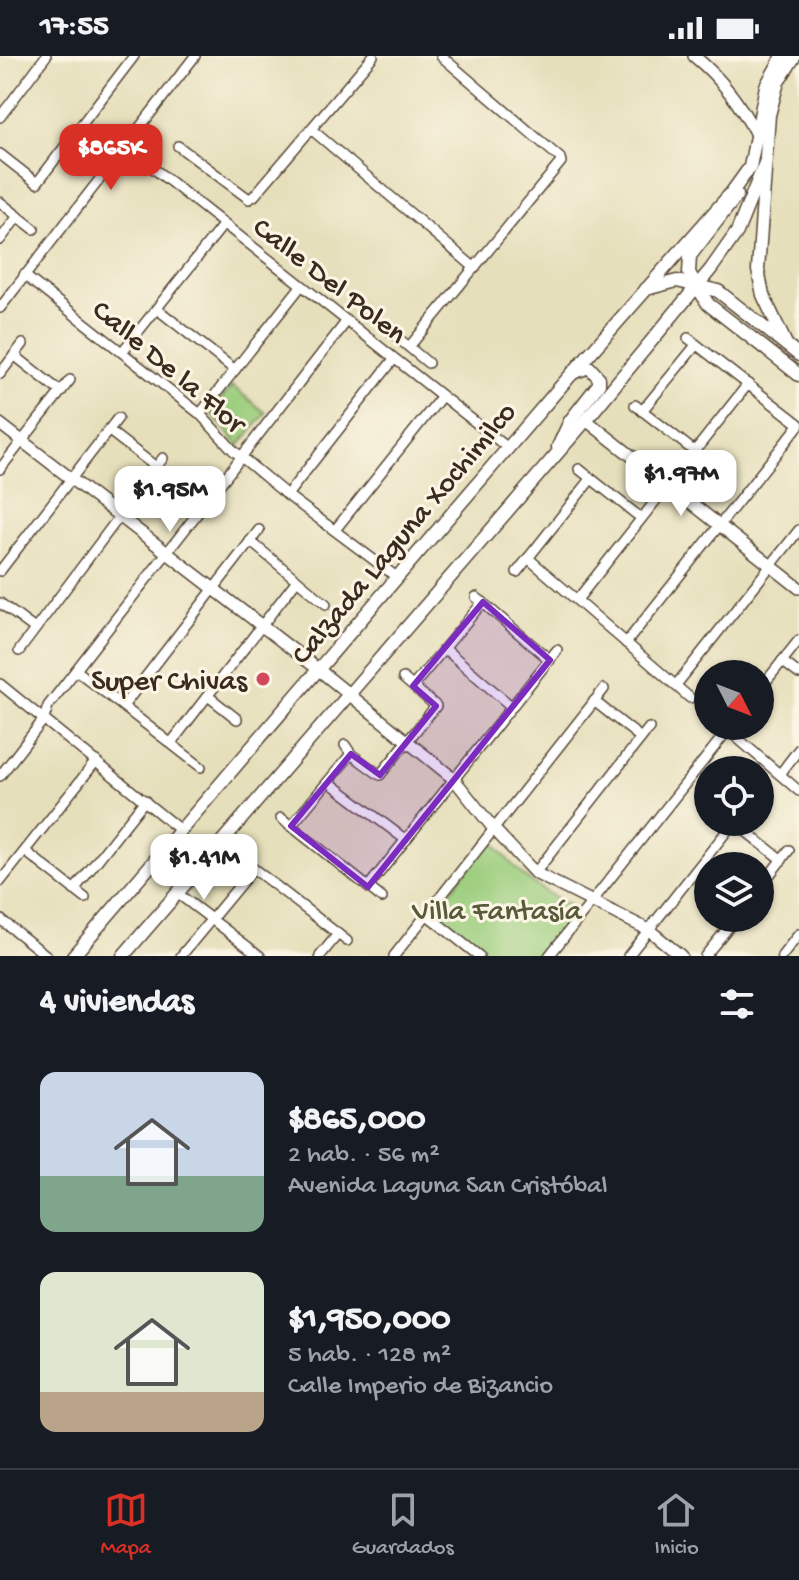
<!DOCTYPE html>
<html lang="es">
<head>
<meta charset="utf-8">
<style>
	body { margin:0; font-family:"Gochi Hand",sans-serif; background:#242831; color:#f1f3f6; height:100vh; display:flex; flex-direction:column; font-size:30px; white-space:nowrap }
	* { box-sizing:border-box; margin:0 }
	p { font-size:26px; color:#9ea1a6 }
	.icon { flex:none; width:44px; height:44px; fill:none; stroke:currentColor; stroke-width:2; stroke-linecap:round; stroke-linejoin:round }
	.map { position:relative; height:900px; overflow:hidden }
	.side { display:flex; flex-direction:column; background:#171b24; flex:1 }
	.side>* { flex:none }
	.needle { width:52px; rotate:132deg }
	.tools { position:absolute; left:694px; top:604px; display:grid; gap:16px }
	.tools a { display:grid; place-items:center; width:80px; height:80px; border-radius:50%; background:#171b24; box-shadow:0 2px 6px #0004; font-size:40px }
	.price { position:absolute; translate:-50% -68px; padding:0 18px; border-radius:16px; background:#fff; color:#222; font-size:26px; line-height:52px; filter:drop-shadow(0 2px 4px #0008) }
	.price::after { content:''; position:absolute; left:50%; top:48px; width:24px; height:18px; margin-left:-12px; background:inherit; clip-path:polygon(0 0,100% 0,50% 100%) }
	.price.active { background:#d93025; color:#fff }
	ul { padding:0; list-style:none }
	li { display:flex; align-items:center; gap:24px; height:200px; padding:0 40px }
	li span { display:grid; place-items:center; flex:none; width:224px; height:160px; border-radius:16px; color:#555 }
	li>.icon { margin-inline-start:auto }
	span .icon { width:96px; height:96px; fill:#fffc; stroke-width:1 }
	li b { font-size:34px }
	h2 { display:flex; justify-content:space-between; align-items:center; height:96px; padding:0 40px; font-size:34px }
	.status { display:flex; justify-content:space-between; align-items:center; height:56px; padding:0 40px; background:#171b24; direction:ltr }
	.status svg { height:22px; fill:currentColor }
	.tabs { display:flex; justify-content:space-around; align-items:center; height:112px; border-top:2px solid #363941; background:#171b24; font-size:22px; color:#9ea1a6 }
	.tabs a { display:grid; justify-items:center; gap:4px }
	.tabs .active { color:#d93025 }
	.map>svg:first-child { display:block }
	.green { fill:#9bcd7d; stroke:#6b7c4e; stroke-width:2 }
	.lines { fill:none; stroke-linecap:round; stroke-linejoin:round }
	.minor-casing { stroke:#554536; stroke-width:12 }
	.tertiary-casing { stroke:#554536; stroke-width:14 }
	.secondary-casing { stroke:#554536; stroke-width:15 }
	.minor { stroke:#fff; stroke-width:9 }
	.tertiary { stroke:#fff; stroke-width:11 }
	.secondary { stroke:#fff; stroke-width:12 }
	.marked { fill:#7b2cbf; fill-opacity:0.2; stroke:#7b2cbf; stroke-width:6; stroke-linejoin:round }
	.poi-dot { fill:#d1495b; stroke:#fcf5e5; stroke-width:3 }
	.labels { text-anchor:middle; stroke-width:6; stroke-linejoin:round; paint-order:stroke }
	.street-label { font-size:30px; fill:#3b2a1e; stroke:#fcf5e5 }
	.poi-label { font-size:30px; fill:#3b2a1e; stroke:#fcf5e5; text-anchor:end }
	.park-label { font-size:30px; fill:#585b3a; stroke:#fcf5e5 }
</style>
</head>
<body>
<div class="status"><b>17:55</b><svg viewBox="0 0 49 12"><path d="M0 12V9h3v3zM5 12V6h3v6zM10 12V3h3v9zM15 12V0h3v12zM26 1h20v11H26zM47 4h2v5h-2z"/></svg></div>
<div class="map">
<svg width="799" height="900" viewBox="0 0 799 900">
	<rect width="100%" height="100%" fill="#fcf5e5"/>
	<filter id="ink" filterUnits="userSpaceOnUse"><feTurbulence type="fractalNoise" baseFrequency=".0125" numOctaves="2"/><feDisplacementMap in="SourceGraphic" scale="16" xChannelSelector="R" yChannelSelector="G"/><feConvolveMatrix kernelMatrix="1 2 1 2 8 2 1 2 1" color-interpolation-filters="sRGB"/></filter>
	<filter id="wash" filterUnits="userSpaceOnUse"><feTurbulence type="fractalNoise" baseFrequency=".006" numOctaves="4" result="noise"/><feDisplacementMap in="SourceGraphic" scale="32" xChannelSelector="R" yChannelSelector="G"/><feGaussianBlur stdDeviation="1.8" result="paint"/><feColorMatrix in="noise" values="0 0 0 0 0 0 0 0 0 0 0 0 0 0 0 0 0 1.4 0 .05"/><feComposite in="paint" operator="in"/></filter>
	<g filter="url(#wash)">
		<rect width="100%" height="100%" fill="#e6dfbb"/>
		<g class="green">
			<polygon points="232,330 266,357 239,390 210,356"/>
			<path d="M490,782C519,819 530,829 572,851L574,858L538,900H489L435,857Z"/>
		</g>
	</g>
	<g filter="url(#ink)">
		<g class="lines">
			<g class="minor-casing">
				<g id="minor">
					<polyline points="0,61 46,0"/>
					<polyline points="311,73 475,212"/>
					<polyline points="125,90 508,392"/>
					<polyline points="178,90 249,143 254,140 373,0"/>
					<polyline points="0,98 37,127 134,0"/>
					<polyline points="0,146 34,173"/>
					<polyline points="0,184 18,160"/>
					<polyline points="24,219 200,358 233,394 287,439 398,522"/>
					<polyline points="0,252 195,0"/>
					<polyline points="157,253 235,314"/>
					<polyline points="392,277 428,307"/>
					<polyline points="688,282 799,368"/>
					<polyline points="409,291 561,106 560,102 441,0"/>
					<polyline points="122,296 223,169"/>
					<polyline points="14,299 61,336"/>
					<polyline points="0,318 23,288"/>
					<polyline points="635,349 694,395"/>
					<polyline points="642,355 696,289"/>
					<polyline points="200,358 301,230"/>
					<polyline points="108,374 156,411"/>
					<polyline points="0,413 70,324"/>
					<polyline points="579,413 641,462"/>
					<polyline points="287,439 394,303"/>
					<polyline points="335,474 441,341"/>
					<polyline points="250,485 326,548"/>
					<polyline points="528,502 690,642"/>
					<polyline points="0,515 118,362"/>
					<polyline points="517,516 591,423"/>
					<polyline points="476,541 550,604"/>
					<polyline points="577,544 748,328"/>
					<polyline points="0,547 35,573"/>
					<polyline points="626,587 799,369"/>
					<polyline points="445,593 512,651"/>
					<polyline points="19,595 163,402"/>
					<polyline points="782,605 799,618"/>
					<polyline points="76,614 201,711"/>
					<polyline points="0,628 180,774"/>
					<polyline points="676,629 799,474"/>
					<polyline points="413,630 483,546"/>
					<polyline points="760,633 799,584"/>
					<polyline points="208,640 237,663"/>
					<polyline points="594,645 641,682"/>
					<polyline points="124,649 259,474"/>
					<polyline points="728,674 799,735"/>
					<polyline points="171,687 297,524"/>
					<polyline points="345,689 351,698 380,719 436,650 403,622"/>
					<polyline points="780,718 799,693"/>
					<polyline points="0,720 44,663 48,650 346,266"/>
					<polyline points="329,726 406,784"/>
					<polyline points="281,762 382,842"/>
					<polyline points="734,766 782,804"/>
					<polyline points="291,770 351,698"/>
					<polyline points="25,795 85,842"/>
					<polyline points="245,806 347,885"/>
					<polyline points="535,817 649,672"/>
					<polyline points="0,826 96,705"/>
					<polyline points="368,831 557,594"/>
					<polyline points="760,831 789,794"/>
					<polyline points="74,834 145,744"/>
					<polyline points="177,837 260,900"/>
					<polyline points="426,858 479,900"/>
					<polyline points="0,863 47,900"/>
					<polyline points="181,900 253,813"/>
					<polyline points="320,900 338,878"/>
					<polyline points="394,900 604,633"/>
					<polyline points="549,900 731,670"/>
					<polyline points="628,900 734,766"/>
					<polyline points="705,900 736,862"/>
					<polyline points="782,900 799,878"/>
				</g>
			</g>
			<g class="tertiary-casing">
				<g id="tertiary">
					<path d="M694,0C722,23 740,48 757,80"/>
					<polyline points="586,364 799,532"/>
					<polyline points="0,368 319,614 454,723 493,772 535,817 649,874 681,900"/>
				</g>
			</g>
			<g class="secondary-casing">
				<g id="secondary">
					<polyline points="737,139 690,200 689,217 708,248 799,319"/>
					<polyline points="646,233 677,225 718,235 799,299"/>
					<polyline points="786,288 763,239 758,214 769,59 778,26 795,0"/>
					<polyline points="558,391 570,365 599,328 599,322 589,311 573,317"/>
					<polyline points="73,900 555,337 732,136 750,111 766,30 783,0"/>
					<polyline points="123,900 586,364 711,213 737,176 765,107"/>
				</g>
			</g>
			<use href="#minor" class="minor"/>
			<use href="#tertiary" class="tertiary"/>
			<use href="#secondary" class="secondary"/>
		</g>
	</g>
	<path class="marked" d="M483,546L550,604L368,831L291,770L351,698L380,719L436,650L413,630Z"/>
	<circle class="poi-dot" cx="263" cy="623" r="8"/>
	<g class="labels">
		<g class="street-label">
			<text transform="translate(331 223) rotate(38)" y="10">Calle Del Polen</text>
			<text transform="translate(170 309) rotate(40)" y="10">Calle De la Flor</text>
			<text transform="translate(402 476) rotate(-50)" y="10">Calzada Laguna Xochimilco</text>
		</g>
		<g class="poi-label">
			<text x="247" y="633">Super Chivas</text>
		</g>
		<g class="park-label">
			<text x="497" y="863">Villa Fantasía</text>
		</g>
	</g>
</svg>
<div class="tools">
<a><svg class="needle" viewBox="-14 -14 28 28"><path d="M0-13l5 13h-10z" fill="#e53935"/><path d="M0 13l5-13h-10z" fill="#9ea1a6"/></svg></a>
<a><svg class="icon" aria-label="locate" viewBox="0 0 24 24"><circle cx="12" cy="12" r="6"/><path d="M12 2v4M12 18v4M2 12h4M18 12h4"/></svg></a>
<a><svg class="icon" aria-label="layers" viewBox="0 0 24 24"><path d="M12 4l9 5-9 5-9-5zM3 14l9 5 9-5"/></svg></a>
</div>
<b class="price active" style="left:111px;top:136px">$865K</b>
<b class="price" style="left:681px;top:462px">$1.97M</b>
<b class="price" style="left:170px;top:478px">$1.95M</b>
<b class="price" style="left:204px;top:846px">$1.41M</b>
</div>
<section class="side">
<h2>4 viviendas<svg class="icon" aria-label="filters" viewBox="0 0 24 24"><path d="M4 7h16M4 17h16"/><circle cx="9" cy="7" r="2"/><circle cx="15" cy="17" r="2"/></svg></h2>
<ul>
<li><span style="background:linear-gradient(#c9d6e8 65%,#7fa58c 0)"><svg class="icon" aria-label="home" viewBox="0 0 24 24"><path d="M3 11l9-7 9 7M6 9v11h12V9"/></svg></span><div><b>$865,000</b><p>2 hab. · 56 m²</p><p>Avenida Laguna San Cristóbal</p></div></li>
<li><span style="background:linear-gradient(#dfe7d0 75%,#b9a48a 0)"><svg class="icon" aria-label="home" viewBox="0 0 24 24"><path d="M3 11l9-7 9 7M6 9v11h12V9"/></svg></span><div><b>$1,950,000</b><p>5 hab. · 128 m²</p><p>Calle Imperio de Bizancio</p></div></li>
</ul>
</section>
<nav class="tabs">
<a class="active"><svg class="icon" aria-label="map" viewBox="0 0 24 24"><path d="M3 6l6-2 6 2 6-2v14l-6 2-6-2-6 2zM9 4v14M15 6v14"/></svg>Mapa</a>
<a><svg class="icon" aria-label="saved" viewBox="0 0 24 24"><path d="M7 4h10v16l-5-4-5 4z"/></svg>Guardados</a>
<a><svg class="icon" aria-label="home" viewBox="0 0 24 24"><path d="M3 11l9-7 9 7M6 9v11h12V9"/></svg>Inicio</a>
</nav>
</body>
</html>
